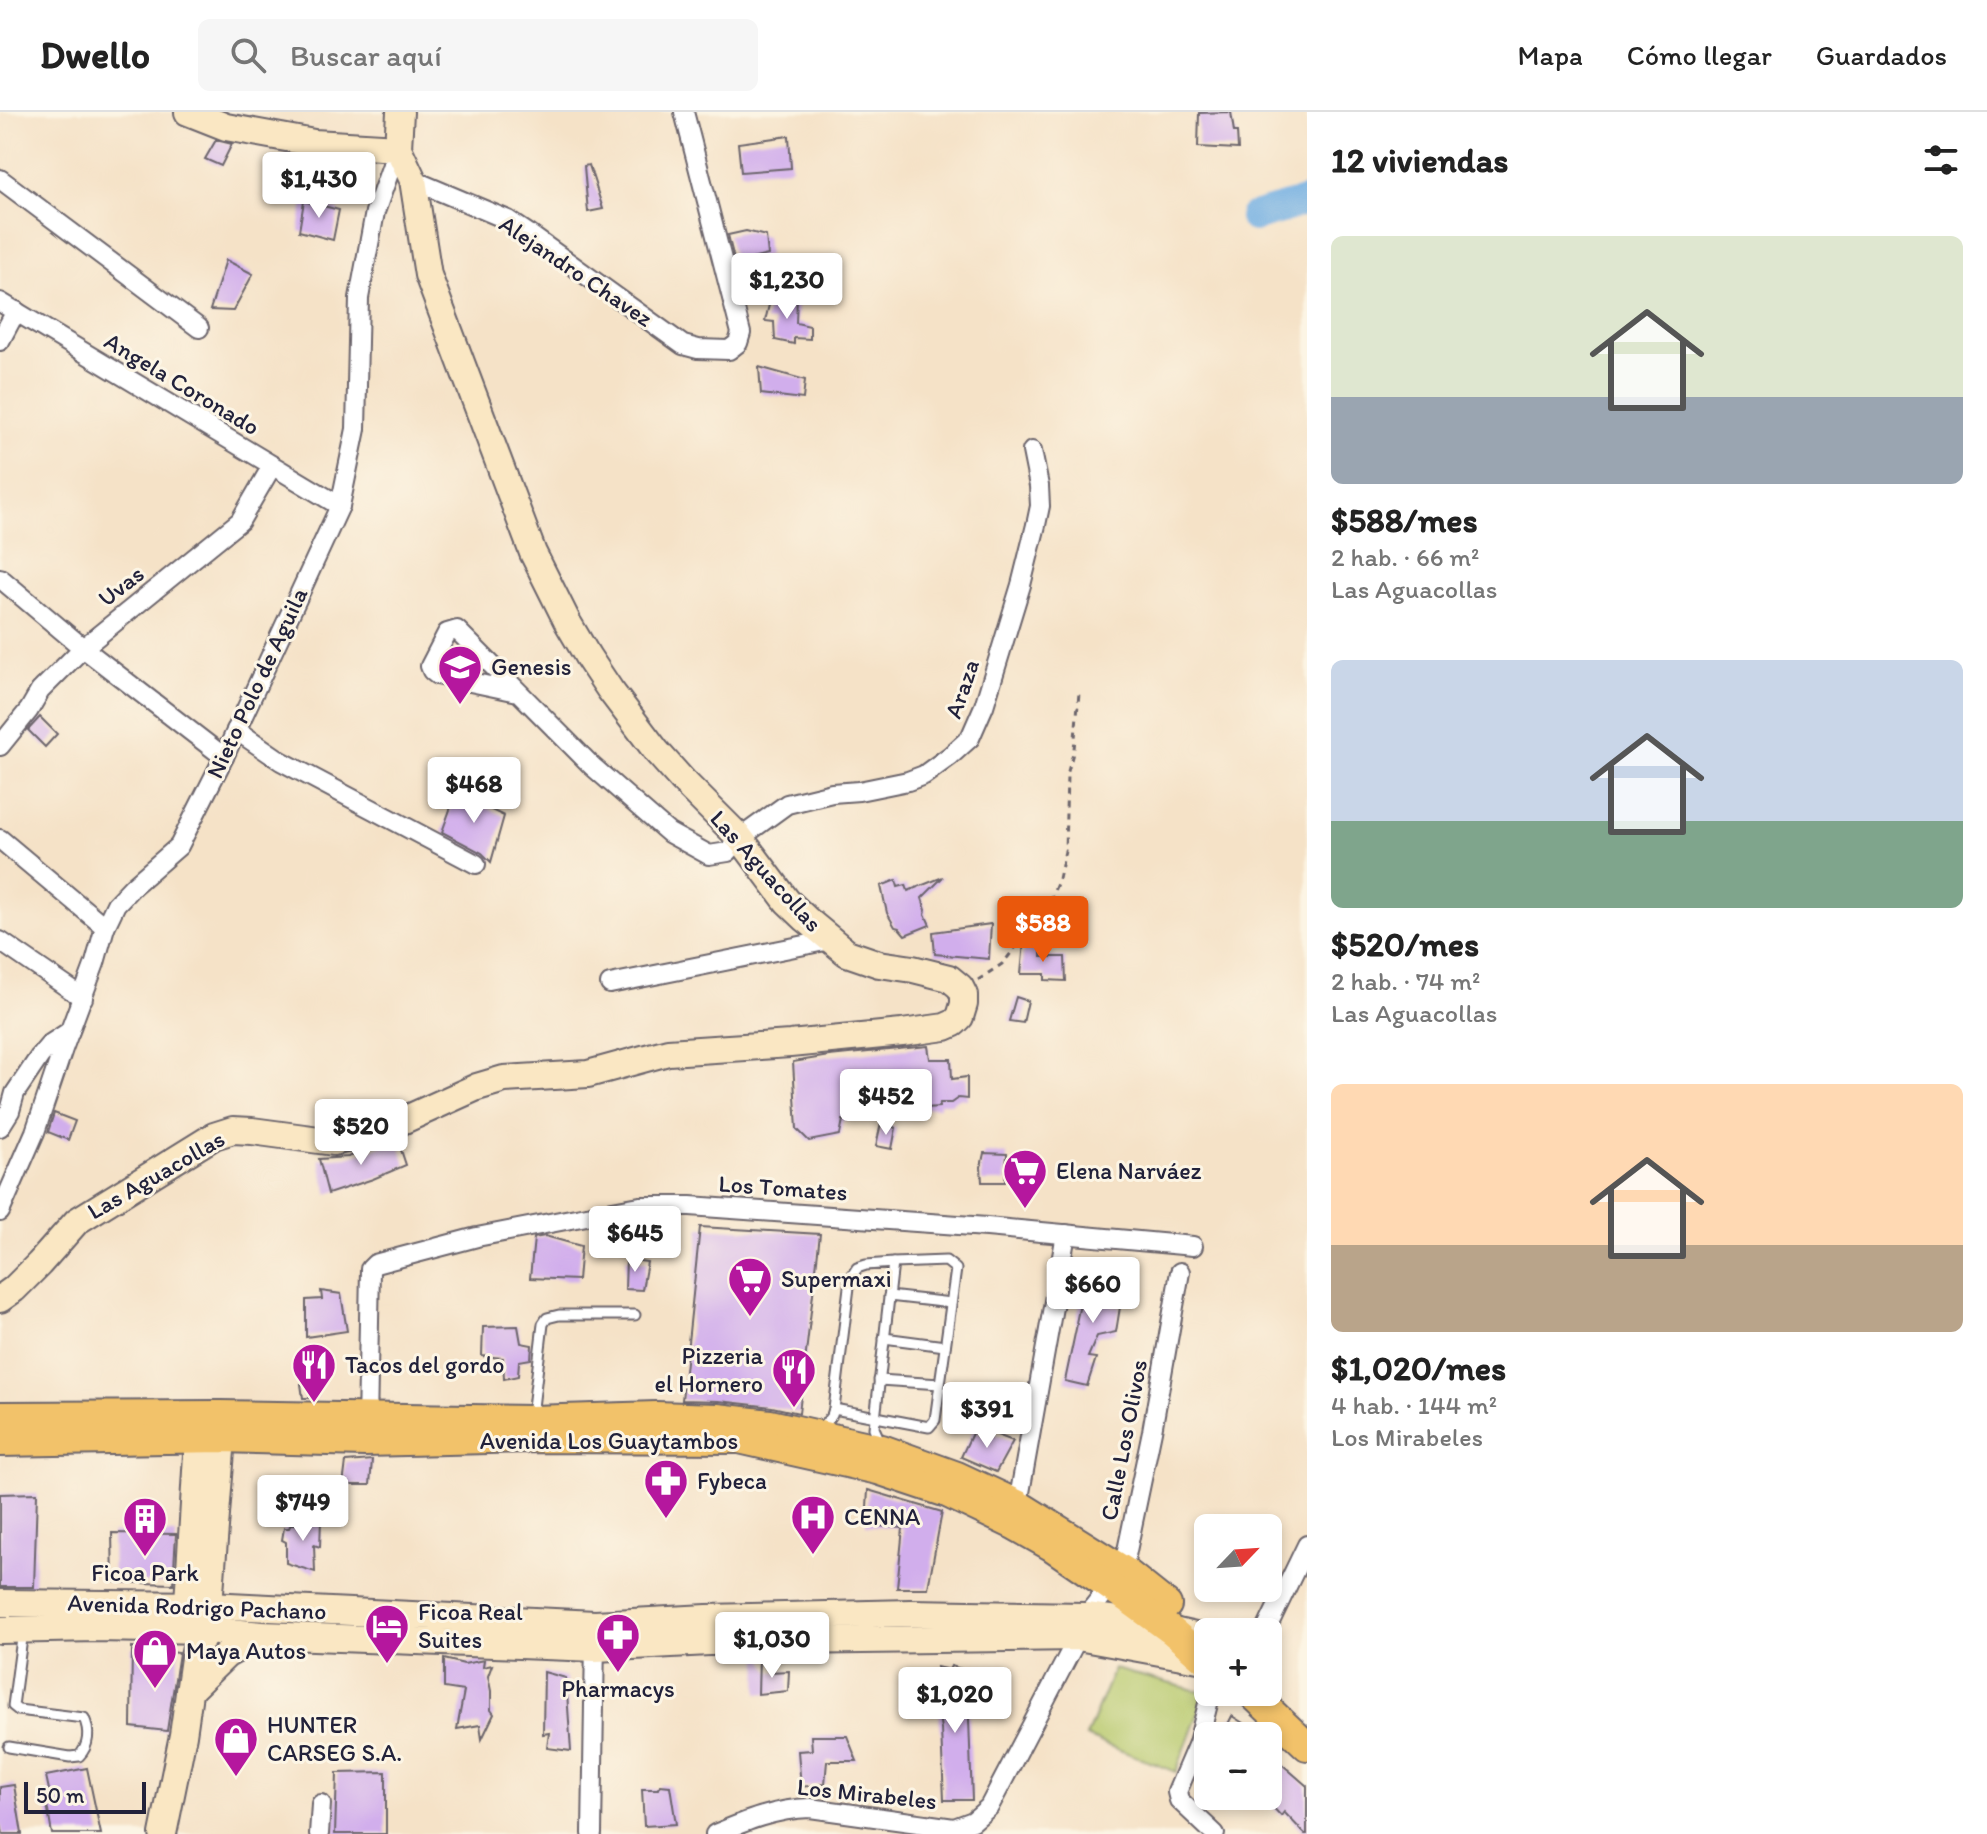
<!DOCTYPE html>
<html lang="es">
<head>
<meta charset="utf-8">
<style>
	body { margin:0; font-family:Itim,sans-serif; background:#f6f6f6; color:#222; height:100vh; display:flex; flex-direction:column; font-size:30px; white-space:nowrap }
	* { box-sizing:border-box; margin:0 }
	p { font-size:26px; color:#767676 }
	.icon { flex:none; width:44px; height:44px; fill:none; stroke:currentColor; stroke-width:2; stroke-linecap:round; stroke-linejoin:round }
	.map { position:relative; flex:1; overflow:hidden }
	.side { display:flex; flex-direction:column; background:#fff; width:680px }
	.side>* { flex:none }
	.needle { width:52px; rotate:65deg }
	.controls { position:absolute; left:1194px; top:1402px; display:grid; gap:16px }
	.controls a { display:grid; place-items:center; width:88px; height:88px; border-radius:12px; background:#fff; box-shadow:0 4px 12px #0003; font-size:40px }
	.scale { position:absolute; left:24px; bottom:20px; width:122px; box-sizing:border-box; padding-left:8px; border:4px solid #22223b; border-top:0; font-size:22px; line-height:28px; white-space:nowrap; color:#22223b; -webkit-text-stroke:6px #fcf5e5; paint-order:stroke }
	.price { position:absolute; translate:-50% -68px; padding:0 18px; border-radius:8px; background:#fff; color:#222; font-size:26px; line-height:52px; filter:drop-shadow(0 2px 4px #0008) }
	.price::after { content:''; position:absolute; left:50%; top:48px; width:24px; height:18px; margin-left:-12px; background:inherit; clip-path:polygon(0 0,100% 0,50% 100%) }
	.price.on { background:#ea580c; color:#fff }
	ul { padding:0; list-style:none }
	li { display:grid; align-content:center; gap:16px; height:424px; padding:0 24px }
	li span { display:grid; place-items:center; height:248px; border-radius:12px; color:#555 }
	li>.icon { margin-inline-start:auto }
	span .icon { width:144px; height:144px; fill:#fffc; stroke-width:1 }
	li b { font-size:34px }
	h2 { display:flex; justify-content:space-between; align-items:center; height:96px; padding:0 24px; font-size:34px }
	header { display:flex; align-items:center; gap:48px; box-sizing:border-box; height:112px; padding:0 40px; background:#fff; border-bottom:2px solid #e0e0e0 }
	header strong { font-size:38px }
	nav { display:flex; gap:44px; margin-inline-start:auto; font-size:28px }
	.search { width:560px; height:72px; background:#f6f6f6; display:flex; align-items:center; gap:20px; box-sizing:border-box; padding:0 28px; border-radius:12px; color:#767676; font-size:30px }
	main { display:flex; flex:1; min-height:0 }
	.map>svg:first-child { display:block }
	.green { fill:#b7c96d; stroke:#6c7654; stroke-width:2 }
	.lines { fill:none; stroke-linecap:round; stroke-linejoin:round }
	.river { stroke:#6fade2; stroke-width:30 }
	.building { fill:#d1aeec }
	.lane-casing { stroke:#6c656c; stroke-width:13 }
	.street-casing { stroke:#6c656c; stroke-width:22 }
	.secondary-casing { stroke:#6c656c; stroke-width:30 }
	.primary-casing { stroke:#6c656c; stroke-width:32 }
	.path { stroke:#6c656c; stroke-width:3; stroke-dasharray:6 6; stroke-linecap:butt }
	.lane { stroke:#fff; stroke-width:9 }
	.street { stroke:#fff; stroke-width:18 }
	.secondary { stroke:#fae7c3; stroke-width:26 }
	.primary { stroke:#f2c26a; stroke-width:28 }
	.labels { text-anchor:middle; stroke-width:6; stroke-linejoin:round; paint-order:stroke }
	.street-label { font-size:24px; fill:#22223b; stroke:#fcf5e5 }
	.poi-label { font-size:24px; fill:#22223b; stroke:#fcf5e5; text-anchor:start }
</style>
</head>
<body>
<header>
<strong>Dwello</strong>
<div class="search"><svg class="icon" aria-label="search" viewBox="0 0 24 24"><circle cx="10" cy="10" r="6"/><path d="M15 15l6 6"/></svg>Buscar aquí</div>
<nav><a>Mapa</a><a>Cómo llegar</a><a>Guardados</a></nav>
</header>
<main>
<div class="map">
<svg width="1307" height="1722" viewBox="0 0 1307 1722">
	<rect width="100%" height="100%" fill="#fcf5e5"/>
	<filter id="ink" filterUnits="userSpaceOnUse"><feTurbulence type="fractalNoise" baseFrequency=".0125" numOctaves="2"/><feDisplacementMap in="SourceGraphic" scale="16" xChannelSelector="R" yChannelSelector="G"/><feConvolveMatrix kernelMatrix="1 2 1 2 8 2 1 2 1" color-interpolation-filters="sRGB"/></filter>
	<filter id="wash" filterUnits="userSpaceOnUse"><feTurbulence type="fractalNoise" baseFrequency=".006" numOctaves="4" result="noise"/><feDisplacementMap in="SourceGraphic" scale="32" xChannelSelector="R" yChannelSelector="G"/><feGaussianBlur stdDeviation="1.8" result="paint"/><feColorMatrix in="noise" values="0 0 0 0 0 0 0 0 0 0 0 0 0 0 0 0 0 1.4 0 .05"/><feComposite in="paint" operator="in"/></filter>
	<g filter="url(#wash)">
		<rect width="100%" height="100%" fill="#f5e2c7"/>
		<polygon class="green" points="1114,1557 1206,1581 1176,1660 1086,1625"/>
		<g class="lines">
			<polyline class="river" points="1254,105 1307,89"/>
		</g>
		<g id="blocks">
			<g class="building">
				<polygon points="1231,0 1234,20 1237,20 1238,37 1198,35 1199,1"/>
				<polygon points="789,24 791,56 741,60 738,31"/>
				<polygon points="216,28 232,32 221,54 205,47"/>
				<polygon points="589,53 603,97 588,100 584,54"/>
				<polygon points="304,89 339,98 333,128 299,119"/>
				<polygon points="746,119 766,124 768,143 735,151 728,123"/>
				<polygon points="226,148 253,162 233,199 210,198"/>
				<polygon points="784,182 797,184 796,211 810,214 810,227 794,226 794,232 775,228 774,210 765,209 770,189 784,191"/>
				<polygon points="759,255 805,268 803,287 761,282"/>
				<polygon points="40,605 57,622 45,635 28,618"/>
				<polygon points="456,681 504,704 491,750 482,741 442,720"/>
				<polygon points="943,765 922,786 926,798 925,802 930,813 905,823 899,816 895,815 887,801 881,774 896,768 898,775 906,773 908,779"/>
				<polygon points="991,812 989,847 935,842 933,820"/>
				<polygon points="1024,830 1041,834 1041,845 1065,845 1066,869 1045,868 1045,862 1021,862"/>
				<polygon points="1016,885 1028,889 1023,911 1009,909"/>
				<polygon points="928,934 930,947 951,947 952,967 967,965 967,987 958,986 951,991 940,991 939,995 855,1001 868,1006 843,1008 840,1023 809,1029 797,1017 793,950 829,944"/>
				<polygon points="54,1001 75,1009 68,1028 48,1020"/>
				<polygon points="881,1011 896,1016 892,1037 876,1034"/>
				<polygon points="398,1029 406,1053 373,1067 328,1082 319,1047 348,1045"/>
				<polygon points="984,1041 1007,1042 1005,1070 982,1070 981,1055"/>
				<polygon points="700,1115 820,1122 799,1301 772,1295 719,1289 682,1288"/>
				<polygon points="545,1124 581,1134 578,1168 530,1166 534,1126"/>
				<polygon points="626,1147 647,1150 642,1178 625,1177"/>
				<polygon points="1097,1153 1118,1158 1111,1193 1120,1195 1116,1220 1097,1224 1088,1245 1096,1246 1087,1274 1065,1269 1077,1212 1076,1211 1081,1187 1089,1189"/>
				<polygon points="321,1179 341,1182 347,1219 306,1225 306,1188 322,1187"/>
				<polygon points="518,1214 521,1231 532,1233 531,1247 519,1249 518,1264 504,1267 503,1246 482,1244 483,1215"/>
				<polygon points="301,1272 318,1273 317,1286 303,1286"/>
				<polygon points="974,1317 990,1327 992,1321 1013,1329 996,1360 961,1345"/>
				<polygon points="372,1348 370,1373 343,1373 346,1350"/>
				<polygon points="868,1378 942,1400 928,1476 897,1476 903,1416 866,1413"/>
				<polygon points="37,1381 34,1475 0,1475 0,1382"/>
				<polygon points="305,1407 321,1407 320,1435 314,1433 315,1460 286,1451 286,1430 282,1428 284,1416 289,1416 291,1412 303,1412"/>
				<polygon points="112,1421 176,1422 173,1472 113,1470"/>
				<polygon points="132,1535 179,1541 167,1619 131,1615"/>
				<polygon points="759,1545 763,1545 770,1560 789,1559 788,1579 758,1582"/>
				<polygon points="444,1547 464,1552 484,1548 483,1555 492,1553 488,1564 491,1579 491,1598 494,1602 482,1627 480,1613 457,1617 464,1579 444,1576"/>
				<polygon points="951,1554 969,1559 959,1575 968,1581 972,1688 944,1688 941,1617 938,1596 940,1572 937,1555 949,1558"/>
				<polygon points="544,1560 566,1566 571,1639 547,1636 549,1621 543,1622"/>
				<polygon points="1232,1604 1243,1611 1258,1624 1222,1624"/>
				<polygon points="811,1624 847,1624 857,1649 827,1649 825,1672 801,1675 798,1639 812,1638"/>
				<polygon points="1268,1640 1307,1674 1307,1722 1305,1722 1284,1700 1281,1704 1268,1690"/>
				<polygon points="87,1656 101,1722 52,1722 47,1693 52,1692 46,1664"/>
				<polygon points="386,1660 386,1722 335,1722 337,1661"/>
				<polygon points="14,1673 22,1722 3,1722 0,1708 0,1675"/>
				<polygon points="660,1673 670,1674 676,1712 644,1714 642,1677 659,1677"/>
			</g>
		</g>
	</g>
	<g filter="url(#ink)">
		<use href="#blocks" fill-opacity="0" stroke="#6c656c" stroke-width="2"/>
		<g class="lines">
			<g class="lane-casing">
				<g id="lane">
					<polyline points="889,1184 951,1191"/>
					<polyline points="884,1226 945,1234"/>
					<polyline points="879,1268 940,1272"/>
					<polyline points="834,1297 929,1315 935,1308 956,1157 946,1149 893,1151"/>
					<polyline points="532,1304 543,1212 547,1206 559,1203 635,1203"/>
					<polyline points="819,1320 832,1303 834,1297 850,1167 857,1156 866,1153 893,1151 874,1316 879,1327 882,1328"/>
					<path d="M9,1635L70,1645L79,1644C89,1634 90,1619 84,1606L18,1598L13,1594L23,1519"/>
				</g>
			</g>
			<g class="street-casing">
				<g id="street">
					<polyline points="0,67 199,216"/>
					<polyline points="413,68 508,108 529,122 683,233 698,237 729,238 738,231 741,221 684,0"/>
					<polyline points="0,190 340,394"/>
					<polyline points="0,229 16,199"/>
					<polyline points="0,466 83,536 224,645"/>
					<polyline points="518,580 437,563 432,559 430,554 447,521 457,518 592,654 669,721 709,743 728,740 740,726 787,692 832,681 859,679 908,669 924,663 950,644 970,626 984,594 1021,473 1036,413 1040,394 1039,374 1032,339"/>
					<polyline points="236,618 281,649 476,752"/>
					<polyline points="0,634 29,598 40,579 83,536 240,409 272,354"/>
					<polyline points="0,727 105,815"/>
					<polyline points="0,829 83,886"/>
					<polyline points="610,872 830,828"/>
					<polyline points="0,1015 10,999 15,981 40,944 50,932 70,919"/>
					<polyline points="0,1100 35,1020 63,937 95,851 105,815 116,792 133,774 179,734 224,645 340,394 356,317 359,186 375,100 398,36"/>
					<polyline points="367,1313 370,1157 375,1152 477,1125 623,1097 640,1094 690,1094 987,1115 1193,1134"/>
					<polyline points="1016,1403 1066,1122"/>
					<polyline points="1265,1520 1307,1433"/>
					<polyline points="1211,1580 1198,1631 1177,1680 1179,1688 1215,1722"/>
					<polyline points="319,1722 321,1692"/>
					<polyline points="592,1722 595,1527"/>
					<path d="M715,1722C746,1709 775,1697 810,1696L954,1716L973,1709L989,1695L1078,1525L1086,1504L1123,1458L1152,1319L1180,1160"/>
				</g>
			</g>
			<g class="secondary-casing">
				<g id="secondary">
					<polyline points="188,0 226,15 314,31 398,36"/>
					<polyline points="0,1187 14,1177 39,1152 77,1109 214,1024 233,1018 252,1019 334,1030 384,1017 477,975 504,967 588,962 668,940 790,932 902,921 945,915 954,911 960,905 964,892 964,883 960,875 949,866 913,857 879,852 847,841 806,807 787,789 740,726 683,669 657,640 610,578 588,545 568,511 533,441 428,163 413,68 398,36 400,0"/>
					<polyline points="0,1491 210,1493 595,1512 707,1506 911,1501 1086,1504 1133,1510 1208,1527"/>
					<polyline points="187,1507 198,1326 197,1307"/>
					<polyline points="0,1518 96,1516 207,1518 262,1523 596,1536 709,1530 1078,1525 1204,1548"/>
					<polyline points="189,1579 226,1543 262,1523"/>
					<polyline points="163,1722 183,1623 195,1539 207,1518 222,1326 221,1305"/>
				</g>
			</g>
			<g class="primary-casing">
				<g id="primary">
					<polyline points="0,1304 221,1303 532,1308 656,1304 717,1306 770,1312 882,1337 957,1364 1019,1393 1123,1458 1167,1493"/>
					<polyline points="0,1330 222,1326 365,1330 532,1326 739,1327 878,1358 947,1381 1014,1413 1051,1434 1131,1489 1172,1519 1208,1550"/>
					<polyline points="1250,1580 1307,1634"/>
				</g>
			</g>
			<polyline class="path" points="978,868 1002,852 1008,845 1048,793 1059,767 1065,739 1067,663 1074,637 1079,581"/>
			<use href="#lane" class="lane"/>
			<use href="#street" class="street"/>
			<use href="#secondary" class="secondary"/>
			<use href="#primary" class="primary"/>
		</g>
	</g>
	<defs>
		<g id="school-pin" transform="scale(2.3)"><path d="M0 17L-7.5 6A9.5 9.5 0 1 1 7.5 6Z" fill="#b5179e" stroke="#fcf5e5"/><path d="M0-5L7-2L0 1L-7-2ZM-4 1L0 2.5L4 1V4Q0 6-4 4Z" fill="#fff"/></g>
		<g id="supermarket-pin" transform="scale(2.3)"><path d="M0 17L-7.5 6A9.5 9.5 0 1 1 7.5 6Z" fill="#b5179e" stroke="#fcf5e5"/><path d="M-6-5.5h2.5l.6 2H6L4.5 2H-2.5L-4.4-4H-6ZM-1.5 3.2a1.3 1.3 0 1 0 .1 0ZM3 3.2a1.3 1.3 0 1 0 .1 0Z" fill="#fff"/></g>
		<g id="restaurant-pin" transform="scale(2.3)"><path d="M0 17L-7.5 6A9.5 9.5 0 1 1 7.5 6Z" fill="#b5179e" stroke="#fcf5e5"/><path d="M-5-6h1v4h1v-4h1v4h1v-4h1v5L-1.5 .5V6h-2V.5L-5-1ZM5-6V6H3V1.5H1.5Q1.5-4 5-6Z" fill="#fff"/></g>
		<g id="pharmacy-pin" transform="scale(2.3)"><path d="M0 17L-7.5 6A9.5 9.5 0 1 1 7.5 6Z" fill="#b5179e" stroke="#fcf5e5"/><path d="M-2-6h4v4h4v4h-4v4h-4v-4h-4v-4h4Z" fill="#fff"/></g>
		<g id="hospital-pin" transform="scale(2.3)"><path d="M0 17L-7.5 6A9.5 9.5 0 1 1 7.5 6Z" fill="#b5179e" stroke="#fcf5e5"/><path d="M-5-5h3v3.5h4V-5h3V5h-3V1.5h-4V5h-3Z" fill="#fff"/></g>
		<g id="building-pin" transform="scale(2.3)"><path d="M0 17L-7.5 6A9.5 9.5 0 1 1 7.5 6Z" fill="#b5179e" stroke="#fcf5e5"/><path d="M-4-6H4V6H1V3H-1V6H-4ZM-2.5-4.3h1.7v1.8h-1.7ZM.8-4.3h1.7v1.8H.8ZM-2.5-1h1.7V.8h-1.7ZM.8-1h1.7V.8H.8Z" fill="#fff"/></g>
		<g id="hotel-pin" transform="scale(2.3)"><path d="M0 17L-7.5 6A9.5 9.5 0 1 1 7.5 6Z" fill="#b5179e" stroke="#fcf5e5"/><path d="M-6-4.5h1.5V1H6V5H4.5V3h-9V5H-6ZM-4 0a1.8 1.8 0 1 1 3.6 0ZM.5 0V-2.5h3Q6-2.5 6 0Z" fill="#fff"/></g>
		<g id="shop-pin" transform="scale(2.3)"><path d="M0 17L-7.5 6A9.5 9.5 0 1 1 7.5 6Z" fill="#b5179e" stroke="#fcf5e5"/><path d="M-5-2.5h2.3a2.7 3.5 0 0 1 5.4 0H5L5.5 6h-11ZM-1.5-2.5h3a1.5 2.3 0 0 0-3 0Z" fill="#fff"/></g>
	</defs>
	<g fill-rule="evenodd">
		<use href="#school-pin" x="460" y="555"/>
		<use href="#supermarket-pin" x="1025" y="1059"/>
		<use href="#supermarket-pin" x="750" y="1167"/>
		<use href="#restaurant-pin" x="314" y="1253"/>
		<use href="#restaurant-pin" x="794" y="1258"/>
		<use href="#pharmacy-pin" x="666" y="1369"/>
		<use href="#hospital-pin" x="813" y="1405"/>
		<use href="#building-pin" x="145" y="1407"/>
		<use href="#hotel-pin" x="387" y="1514"/>
		<use href="#pharmacy-pin" x="618" y="1523"/>
		<use href="#shop-pin" x="155" y="1539"/>
		<use href="#shop-pin" x="236" y="1627"/>
	</g>
	<g class="labels">
		<g class="street-label">
			<text transform="translate(576 159) rotate(34)" y="8">Alejandro Chavez</text>
			<text transform="translate(182 272) rotate(31)" y="8">Angela Coronado</text>
			<text transform="translate(121 474) rotate(-38)" y="8">Uvas</text>
			<text transform="translate(257 571) rotate(-65)" y="8">Nieto Polo de Aguila</text>
			<text transform="translate(962 577) rotate(-71)" y="8">Araza</text>
			<text transform="translate(766 759) rotate(48)" y="8">Las Aguacollas</text>
			<text transform="translate(156 1063) rotate(-30)" y="8">Las Aguacollas</text>
			<text transform="translate(783 1076) rotate(4)" y="8">Los Tomates</text>
			<text transform="translate(1124 1328) rotate(-79)" y="8">Calle Los Olivos</text>
			<text x="609" y="1337">Avenida Los Guaytambos</text>
			<text transform="translate(197 1495) rotate(2)" y="8">Avenida Rodrigo Pachano</text>
			<text transform="translate(867 1682) rotate(6)" y="8">Los Mirabeles</text>
		</g>
		<g class="poi-label">
			<text x="491" y="563">Genesis</text>
			<text x="1056" y="1067">Elena Narváez</text>
			<text x="781" y="1175">Supermaxi</text>
			<text x="763" y="1252" text-anchor="end">Pizzeria<tspan x="763" dy="28">el Hornero</tspan></text>
			<text x="345" y="1261">Tacos del gordo</text>
			<text x="697" y="1377">Fybeca</text>
			<text x="844" y="1413">CENNA</text>
			<text x="145" y="1469" text-anchor="middle">Ficoa Park</text>
			<text x="418" y="1508">Ficoa Real<tspan x="418" dy="28">Suites</tspan></text>
			<text x="186" y="1547">Maya Autos</text>
			<text x="618" y="1585" text-anchor="middle">Pharmacys</text>
			<text x="267" y="1621">HUNTER<tspan x="267" dy="28">CARSEG S.A.</tspan></text>
		</g>
	</g>
</svg>
<div class="controls">
<a><svg class="needle" viewBox="-14 -14 28 28"><path d="M0-13l5 13h-10z" fill="#e53935"/><path d="M0 13l5-13h-10z" fill="#767676"/></svg></a>
<a>+</a>
<a>−</a>
</div>
<div class="scale">50 m</div>
<b class="price" style="left:319px;top:108px">$1,430</b>
<b class="price" style="left:787px;top:209px">$1,230</b>
<b class="price" style="left:474px;top:713px">$468</b>
<b class="price on" style="left:1043px;top:852px">$588</b>
<b class="price" style="left:886px;top:1025px">$452</b>
<b class="price" style="left:361px;top:1055px">$520</b>
<b class="price" style="left:635px;top:1162px">$645</b>
<b class="price" style="left:1093px;top:1213px">$660</b>
<b class="price" style="left:987px;top:1338px">$391</b>
<b class="price" style="left:303px;top:1431px">$749</b>
<b class="price" style="left:772px;top:1568px">$1,030</b>
<b class="price" style="left:955px;top:1623px">$1,020</b>
</div>
<section class="side">
<h2>12 viviendas<svg class="icon" aria-label="filters" viewBox="0 0 24 24"><path d="M4 7h16M4 17h16"/><circle cx="9" cy="7" r="2"/><circle cx="15" cy="17" r="2"/></svg></h2>
<ul>
<li><span style="background:linear-gradient(#dfe7d0 65%,#9aa5b1 0)"><svg class="icon" aria-label="home" viewBox="0 0 24 24"><path d="M3 11l9-7 9 7M6 9v11h12V9"/></svg></span><div><b>$588/mes</b><p>2 hab. · 66 m²</p><p>Las Aguacollas</p></div></li>
<li><span style="background:linear-gradient(#c9d6e8 65%,#7fa58c 0)"><svg class="icon" aria-label="home" viewBox="0 0 24 24"><path d="M3 11l9-7 9 7M6 9v11h12V9"/></svg></span><div><b>$520/mes</b><p>2 hab. · 74 m²</p><p>Las Aguacollas</p></div></li>
<li><span style="background:linear-gradient(#ffd9b3 65%,#b9a48a 0)"><svg class="icon" aria-label="home" viewBox="0 0 24 24"><path d="M3 11l9-7 9 7M6 9v11h12V9"/></svg></span><div><b>$1,020/mes</b><p>4 hab. · 144 m²</p><p>Los Mirabeles</p></div></li>
</ul>
</section>
</main>
</body>
</html>
